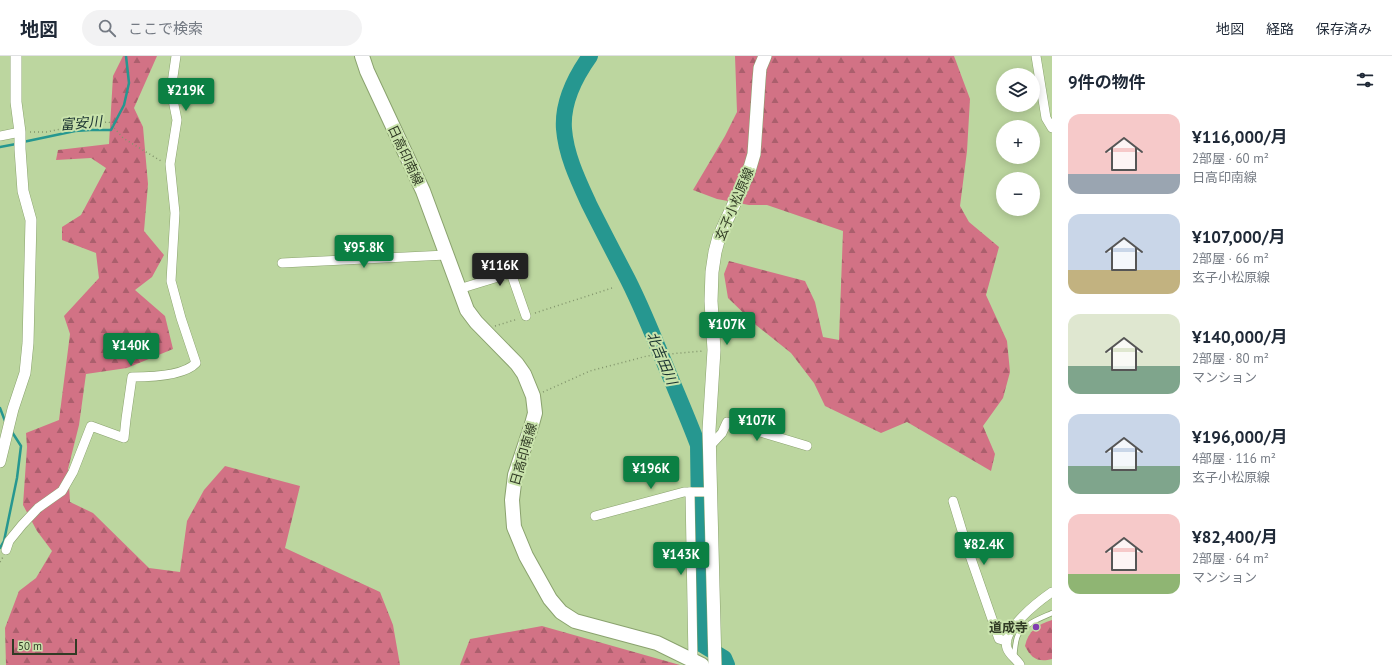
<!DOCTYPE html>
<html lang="ja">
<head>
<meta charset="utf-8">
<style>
	body { margin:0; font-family:"PT Sans","Noto Sans JP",sans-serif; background:#f2f2f3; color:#1f2937; height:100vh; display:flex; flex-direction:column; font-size:15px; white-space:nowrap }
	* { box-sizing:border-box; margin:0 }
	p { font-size:13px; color:#747a83 }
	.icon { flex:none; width:22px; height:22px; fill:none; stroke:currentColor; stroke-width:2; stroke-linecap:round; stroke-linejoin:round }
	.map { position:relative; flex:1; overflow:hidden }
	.drawer { display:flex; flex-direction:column; background:#fff; width:340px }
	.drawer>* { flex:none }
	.fabs { position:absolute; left:996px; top:12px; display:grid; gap:8px }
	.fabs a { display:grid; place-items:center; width:44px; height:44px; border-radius:50%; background:#fff; box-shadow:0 2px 10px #0003; font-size:20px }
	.scale { position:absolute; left:12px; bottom:10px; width:65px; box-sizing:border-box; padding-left:4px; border:2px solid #313b25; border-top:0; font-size:11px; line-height:14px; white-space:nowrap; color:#313b25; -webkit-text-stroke:3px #c9e3ac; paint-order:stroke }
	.price { position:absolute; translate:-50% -34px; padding:0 9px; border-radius:4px; background:#0b8043; color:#fff; font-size:13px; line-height:26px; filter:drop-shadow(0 1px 2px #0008) }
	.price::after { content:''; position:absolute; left:50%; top:24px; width:12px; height:9px; margin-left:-6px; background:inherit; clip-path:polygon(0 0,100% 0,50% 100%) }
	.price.current { background:#222; color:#fff }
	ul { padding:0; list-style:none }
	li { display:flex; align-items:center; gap:12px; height:100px; padding:0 16px }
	li span { display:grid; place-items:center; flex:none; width:112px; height:80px; border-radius:12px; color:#555 }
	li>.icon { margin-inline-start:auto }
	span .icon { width:48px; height:48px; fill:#fffc; stroke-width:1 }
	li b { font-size:17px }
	h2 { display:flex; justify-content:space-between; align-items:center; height:48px; padding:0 16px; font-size:17px }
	header { display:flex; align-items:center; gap:24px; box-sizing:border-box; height:56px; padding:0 20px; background:#fff; border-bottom:1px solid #e0e1e3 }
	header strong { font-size:19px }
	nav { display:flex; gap:22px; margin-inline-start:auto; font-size:14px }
	.search { width:280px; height:36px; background:#f2f2f3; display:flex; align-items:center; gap:10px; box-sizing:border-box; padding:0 14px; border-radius:22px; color:#747a83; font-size:15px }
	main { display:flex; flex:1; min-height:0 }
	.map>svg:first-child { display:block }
	.forest { fill:url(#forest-firs) }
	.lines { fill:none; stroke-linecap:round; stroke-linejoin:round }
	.stream { stroke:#269790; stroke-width:2.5 }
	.river { stroke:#269790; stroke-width:16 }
	.service-casing { stroke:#8aa26e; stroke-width:6 }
	.minor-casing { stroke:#8aa26e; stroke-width:10 }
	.tertiary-casing { stroke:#8aa26e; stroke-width:12 }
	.secondary-casing { stroke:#8aa26e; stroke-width:14 }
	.primary-casing { stroke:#8aa26e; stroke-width:16 }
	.path { stroke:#82956c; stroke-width:1.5; stroke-dasharray:1 3; stroke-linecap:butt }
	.service { stroke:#fff; stroke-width:4.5 }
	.minor { stroke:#fff; stroke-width:9 }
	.tertiary { stroke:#fff; stroke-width:11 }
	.secondary { stroke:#fff; stroke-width:13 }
	.primary { stroke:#fff; stroke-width:14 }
	.poi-dot { fill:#823eb1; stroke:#c9e3ac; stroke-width:1.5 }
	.labels { text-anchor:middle; stroke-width:4; stroke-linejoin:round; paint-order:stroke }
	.street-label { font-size:13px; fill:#313b25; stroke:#c9e3ac }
	.poi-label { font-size:13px; font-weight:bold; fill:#313b25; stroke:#c9e3ac; text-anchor:end }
	.water-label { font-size:14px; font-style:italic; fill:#1a3230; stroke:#c9e3ac }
</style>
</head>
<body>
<header>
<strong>地図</strong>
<div class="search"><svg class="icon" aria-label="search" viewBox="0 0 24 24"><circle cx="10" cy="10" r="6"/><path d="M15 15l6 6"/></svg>ここで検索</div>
<nav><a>地図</a><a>経路</a><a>保存済み</a></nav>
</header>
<main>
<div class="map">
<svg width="1052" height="609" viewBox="0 0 1052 609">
	<defs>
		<pattern id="forest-firs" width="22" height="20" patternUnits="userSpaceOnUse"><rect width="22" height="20" fill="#d27285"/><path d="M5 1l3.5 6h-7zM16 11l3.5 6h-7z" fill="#ab5f6d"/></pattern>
	</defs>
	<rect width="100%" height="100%" fill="#bcd69f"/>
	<g class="forest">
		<polygon points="123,0 157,0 134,52 143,71 148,128 144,175 164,199 152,221 135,234 165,260 173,293 127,312 86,318 79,369 68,413 70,446 93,457 149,512 180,516 187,465 204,434 225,410 300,430 285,492 380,536 393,569 400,609 6,609 5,572 19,535 36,522 52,495 37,475 23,449 27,391 26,377 59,364 70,278 64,260 99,222 96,197 62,184 62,171 81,159 106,112 91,102 56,104 58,94 109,88 113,20"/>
		<polygon points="735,0 954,0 970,43 967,95 960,150 969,166 999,191 986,239 1007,285 1010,316 1003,342 983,370 995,398 991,415 907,366 881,377 825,350 814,327 791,297 756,269 728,242 724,218 729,205 805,225 815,246 823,281 839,284 843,175 767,149 749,149 717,143 693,134 725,80 737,56"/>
		<path d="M1052,564V603C1038,607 1031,602 1025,590C1028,575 1038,568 1052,564Z"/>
		<polygon points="542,570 680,609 460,609 470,583"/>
	</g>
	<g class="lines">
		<g class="stream">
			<polyline points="23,86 75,75 90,74 111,74 124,49 129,27 126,0"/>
			<polyline points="0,91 16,88"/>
			<polyline points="0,352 5,365"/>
			<polyline points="0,492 4,485 17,422 21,390 12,376"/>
		</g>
		<path class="river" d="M590,0C575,21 562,46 564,73C566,99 578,124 589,148C601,172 613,195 625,218C642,250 655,285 669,318C679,342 689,365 698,389L701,588L724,602L727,609"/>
		<g class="service-casing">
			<path id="service" d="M1014,601C1015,595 1015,585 1018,579C1024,568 1041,562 1052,557"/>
		</g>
		<g class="minor-casing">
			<g id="minor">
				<polyline points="1036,0 1046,62 1052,72"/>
				<polyline points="0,80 20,76"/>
				<polyline points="282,207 446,199"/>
				<polyline points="459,233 511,217 526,260"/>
				<polyline points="709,391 722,377 727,366 807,390"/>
				<polyline points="690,436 693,604"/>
				<polyline points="953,445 967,491 999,583 1006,585"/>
				<polyline points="595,460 684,436 710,436"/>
				<path d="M6,494L9,485L22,469L38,452L62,435L73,416L91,370L124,382L126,363L132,321C150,321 184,320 196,307L181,262L171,225L175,157L170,108L177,64L171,34L176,0"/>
				<path d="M1020,609C1017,603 1009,599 1007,592C1001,574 1039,545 1052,536"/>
			</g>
		</g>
		<g class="tertiary-casing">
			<polyline id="tertiary" points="0,406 13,353 25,317 28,287 31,164 23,135 20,93 20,76 16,46 16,0"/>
		</g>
		<g class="secondary-casing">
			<polyline id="secondary" points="715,609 709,374 714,294 711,245 712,216 715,196 719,181 749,115 754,98 759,24 760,12 765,0"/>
		</g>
		<g class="primary-casing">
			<polyline id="primary" points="362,0 367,15 423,135 467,254 476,266 517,308 524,318 533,340 535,357 532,368 515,419 512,444 514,471 526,500 550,543 561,556 575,565 657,587 702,609"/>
		</g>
		<g class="path">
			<polyline points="30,76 47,76 83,68 109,66 123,82 161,105"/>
			<polyline points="535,257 612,232"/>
			<polyline points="495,270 518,263"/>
			<polyline points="543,336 590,315 647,300 703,295"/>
			<polyline points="0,506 3,501"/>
		</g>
		<use href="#service" class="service"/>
		<use href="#minor" class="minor"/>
		<use href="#tertiary" class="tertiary"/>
		<use href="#secondary" class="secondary"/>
		<use href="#primary" class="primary"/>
	</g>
	<circle class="poi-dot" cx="1036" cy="571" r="4"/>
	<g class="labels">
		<g class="street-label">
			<text transform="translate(406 99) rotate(65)" y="5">日高印南線</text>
			<text transform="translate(734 148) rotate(-67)" y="5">玄子小松原線</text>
			<text transform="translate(523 398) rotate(-74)" y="5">日高印南線</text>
		</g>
		<g class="poi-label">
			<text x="1028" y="576">道成寺</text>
		</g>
		<g class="water-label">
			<text transform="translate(81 67) rotate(-5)" y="5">富安川</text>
			<text transform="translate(662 302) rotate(67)" y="5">北吉田川</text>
		</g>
	</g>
</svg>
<div class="fabs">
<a><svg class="icon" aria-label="layers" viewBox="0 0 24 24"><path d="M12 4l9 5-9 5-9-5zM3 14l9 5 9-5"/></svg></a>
<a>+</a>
<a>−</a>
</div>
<div class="scale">50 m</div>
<b class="price" style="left:186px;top:56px">¥219K</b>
<b class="price" style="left:364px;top:213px">¥95.8K</b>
<b class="price current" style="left:500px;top:231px">¥116K</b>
<b class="price" style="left:727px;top:290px">¥107K</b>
<b class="price" style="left:131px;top:311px">¥140K</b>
<b class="price" style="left:757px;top:386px">¥107K</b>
<b class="price" style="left:651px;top:434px">¥196K</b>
<b class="price" style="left:984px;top:510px">¥82.4K</b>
<b class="price" style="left:681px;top:520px">¥143K</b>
</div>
<section class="drawer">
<h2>9件の物件<svg class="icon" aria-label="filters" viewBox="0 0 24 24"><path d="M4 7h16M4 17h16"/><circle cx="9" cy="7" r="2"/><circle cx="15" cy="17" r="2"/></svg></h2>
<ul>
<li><span style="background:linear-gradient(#f6c9c9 75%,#9aa5b1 0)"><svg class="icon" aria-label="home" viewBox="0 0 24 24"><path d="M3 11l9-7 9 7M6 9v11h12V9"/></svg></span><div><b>¥116,000/月</b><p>2部屋 · 60 m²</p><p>日高印南線</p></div></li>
<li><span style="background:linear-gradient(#c9d6e8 70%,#c2b280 0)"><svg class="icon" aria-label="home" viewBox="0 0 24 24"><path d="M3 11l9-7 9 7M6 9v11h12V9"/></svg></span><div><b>¥107,000/月</b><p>2部屋 · 66 m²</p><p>玄子小松原線</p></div></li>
<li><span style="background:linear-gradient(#dfe7d0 65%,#7fa58c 0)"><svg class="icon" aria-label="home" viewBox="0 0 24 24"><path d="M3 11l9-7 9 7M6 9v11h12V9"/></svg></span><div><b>¥140,000/月</b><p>2部屋 · 80 m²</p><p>マンション</p></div></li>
<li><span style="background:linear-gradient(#c9d6e8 65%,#7fa58c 0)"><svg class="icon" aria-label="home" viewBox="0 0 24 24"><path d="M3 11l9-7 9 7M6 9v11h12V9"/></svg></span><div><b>¥196,000/月</b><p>4部屋 · 116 m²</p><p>玄子小松原線</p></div></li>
<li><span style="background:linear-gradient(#f6c9c9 75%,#8fb573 0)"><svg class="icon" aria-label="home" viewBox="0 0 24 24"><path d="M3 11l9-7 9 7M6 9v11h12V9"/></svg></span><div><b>¥82,400/月</b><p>2部屋 · 64 m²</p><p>マンション</p></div></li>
</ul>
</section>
</main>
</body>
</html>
